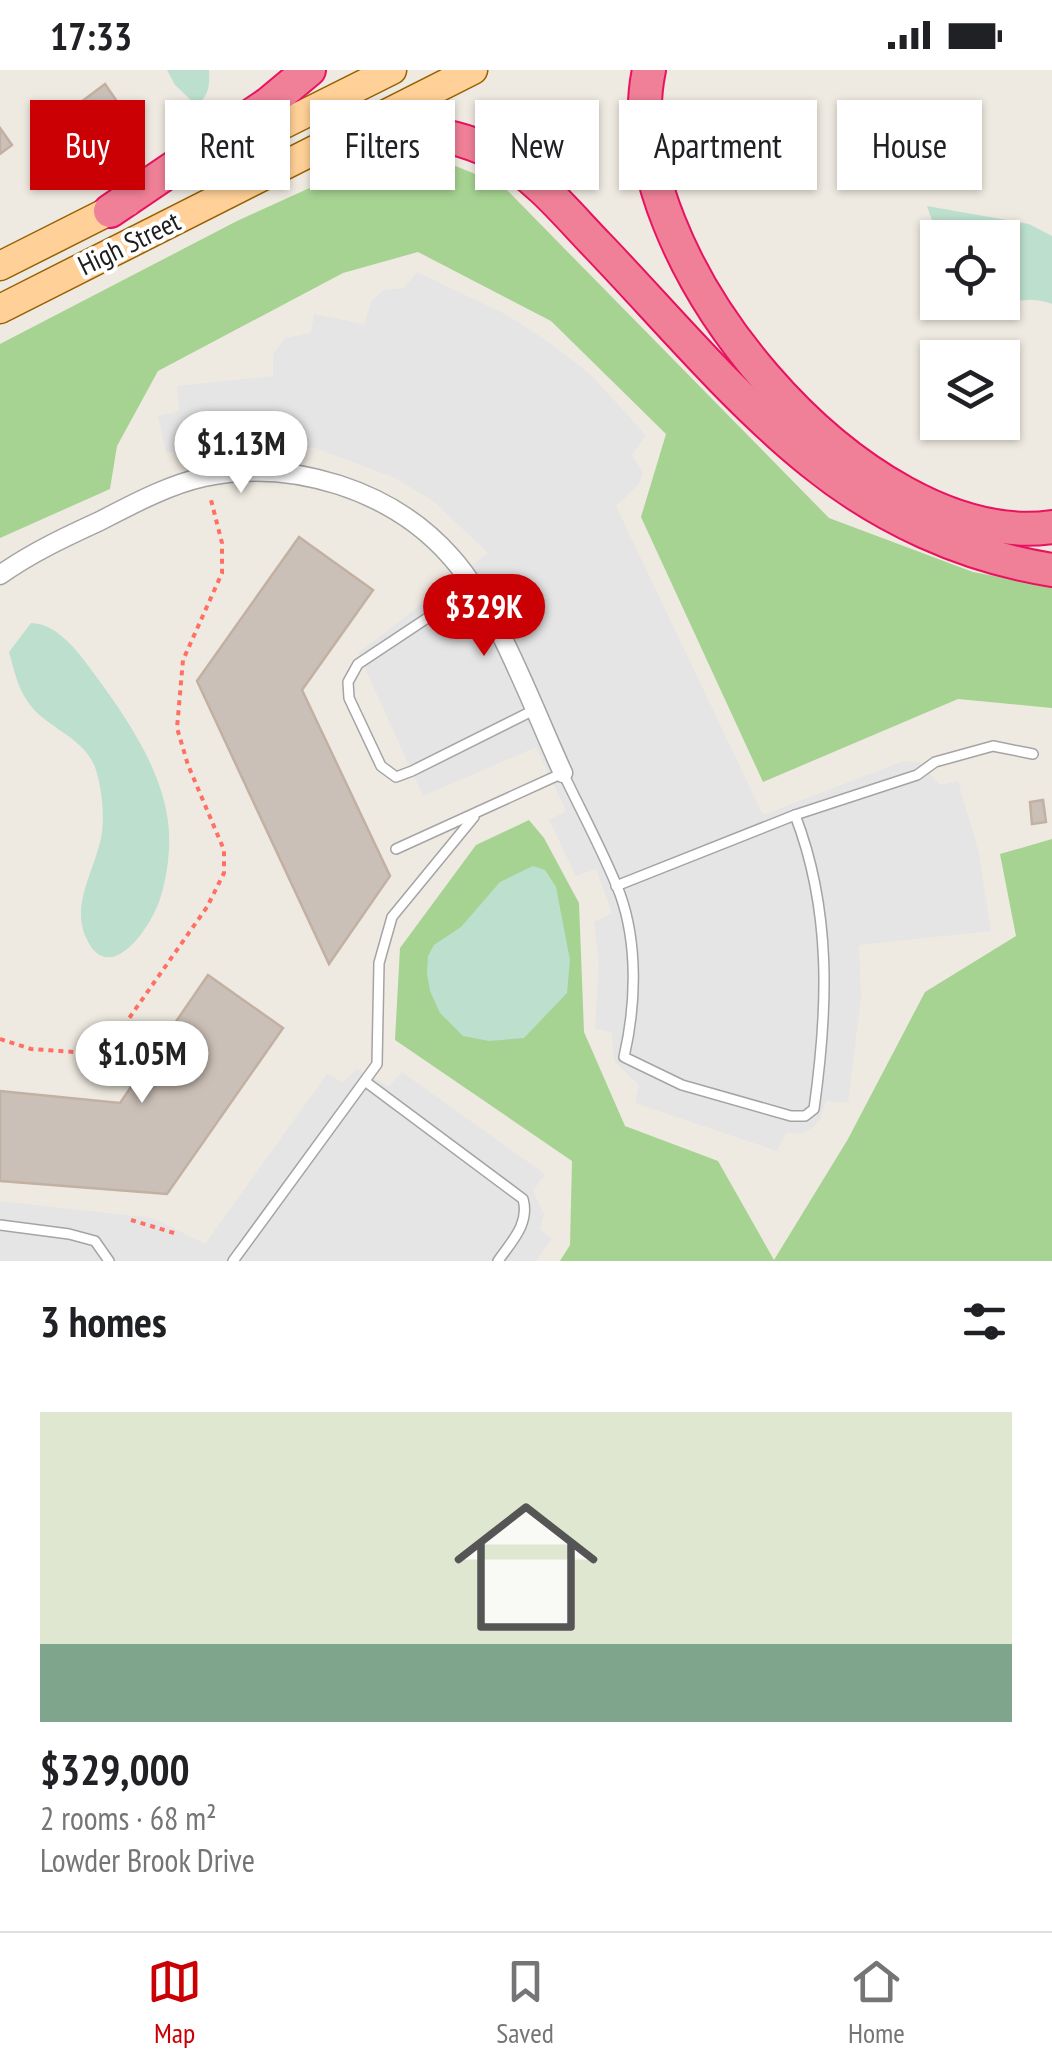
<!DOCTYPE html>
<html lang="en">
<head>
<meta charset="utf-8">
<style>
	body { margin:0; font-family:"PT Sans Narrow",sans-serif; background:#f2f2f2; color:#202124; height:100vh; display:flex; flex-direction:column; font-size:38px; white-space:nowrap }
	* { box-sizing:border-box; margin:0 }
	p { font-size:32px; color:#757577 }
	.icon { flex:none; width:55px; height:55px; fill:none; stroke:currentColor; stroke-width:2; stroke-linecap:round; stroke-linejoin:round }
	.map { position:relative; height:1191px; overflow:hidden }
	.drawer { display:flex; flex-direction:column; background:#fff; flex:1 }
	.drawer>* { flex:none }
	.guide { position:absolute; left:30px; top:30px; width:992px; height:90px; display:flex; gap:20px }
	.controls { position:absolute; left:920px; top:150px; display:grid; gap:20px }
	.controls a { display:grid; place-items:center; width:100px; height:100px; border-radius:0px; background:#fff; box-shadow:0 2px 8px #0004; font-size:50px }
	.price { position:absolute; translate:-50% -85px; padding:0 22px; border-radius:35px; background:#fff; color:#222; font-size:32px; line-height:65px; filter:drop-shadow(0 2px 5px #0008) }
	.price::after { content:''; position:absolute; left:50%; top:60px; width:30px; height:22px; margin-left:-15px; background:inherit; clip-path:polygon(0 0,100% 0,50% 100%) }
	.price.selected { background:#ca0004; color:#fff }
	ul { padding:0; list-style:none }
	li { display:grid; align-content:center; gap:20px; height:530px; padding:0 40px }
	li span { display:grid; place-items:center; height:310px; border-radius:0px; color:#555 }
	li>.icon { margin-inline-start:auto }
	span .icon { width:180px; height:180px; fill:#fffc; stroke-width:1 }
	li b { font-size:42px }
	h2 { display:flex; justify-content:space-between; align-items:center; height:120px; padding:0 40px; font-size:42px }
	.tag { padding:0 35px; border-radius:0px; background:#fff; box-shadow:0 2px 8px #0004; font-size:35px; line-height:90px }
	.tag.selected { background:#ca0004; color:#fff }
	.status { display:flex; justify-content:space-between; align-items:center; height:70px; padding:0 50px; background:#fff; direction:ltr }
	.status svg { height:28px; fill:currentColor }
	.tab-bar { display:flex; justify-content:space-around; align-items:center; height:140px; border-top:2px solid #e0e0e0; background:#fff; font-size:28px; color:#757577 }
	.tab-bar a { display:grid; justify-items:center; gap:5px }
	.tab-bar .selected { color:#ca0004 }
	.map>svg:first-child { display:block }
	.forest { fill:#a6d392 }
	.wetland { fill:#bcdfce }
	.parking { fill:#e5e5e5 }
	.building { fill:#cbc0b7; stroke:#c2b0a2; stroke-width:2.5 }
	.lines { fill:none; stroke-linecap:round; stroke-linejoin:round }
	.lane-casing { stroke:#a4a4a4; stroke-width:12 }
	.street-casing { stroke:#a4a4a4; stroke-width:21 }
	.primary-casing { stroke:#966100; stroke-width:31 }
	.highway-casing { stroke:#e91261; stroke-width:36 }
	.path { stroke:#ff6f63; stroke-width:4; stroke-dasharray:5 5; stroke-linecap:butt }
	.lane { stroke:#fff; stroke-width:9 }
	.street { stroke:#fff; stroke-width:18 }
	.primary { stroke:#ffd097; stroke-width:28 }
	.highway { stroke:#ef8097; stroke-width:32 }
	.labels { text-anchor:middle; stroke-width:8; stroke-linejoin:round; paint-order:stroke }
	.street-label { font-size:28px; fill:#1d1d1d; stroke:#fff }
</style>
</head>
<body>
<div class="status"><b>17:33</b><svg viewBox="0 0 49 12"><path d="M0 12V9h3v3zM5 12V6h3v6zM10 12V3h3v9zM15 12V0h3v12zM26 1h20v11H26zM47 4h2v5h-2z"/></svg></div>
<div class="map">
<svg width="1052" height="1191" viewBox="0 0 1052 1191">
	<rect width="100%" height="100%" fill="#efeae1"/>
	<g class="forest">
		<polygon points="436,88 502,115 829,448 973,502 1052,517 1052,638 958,629 763,712 641,447 666,364 551,251 418,182 343,203 158,301 117,376 110,419 0,468 0,274 237,151 360,95"/>
		<polygon points="529,750 544,768 579,833 584,962 625,1056 718,1091 774,1190 848,1069 925,922 1016,866 1000,784 1052,769 1052,1191 560,1191 570,1175 572,1091 395,970 400,878 476,775"/>
	</g>
	<g class="wetland">
		<path d="M167,0H209C210,14 209,27 196,35L175,15Z"/>
		<path d="M927,136L1029,154L1052,166V234C1017,221 1005,242 973,238L969,233L1002,232V168L938,167Z"/>
		<path d="M31,553C59,553 82,587 98,609C128,650 161,699 168,751C171,776 168,802 161,826C152,857 107,923 84,863C73,832 95,798 101,768C105,747 102,720 96,700C85,666 46,659 28,632C17,617 14,599 9,582Z"/>
		<polygon points="533,796 545,800 556,817 570,890 567,923 524,968 489,971 463,966 440,943 430,921 427,904 428,886 434,875 461,857 500,812"/>
	</g>
	<g class="parking">
		<polygon points="417,202 507,245 550,273 590,304 646,365 632,385 643,402 639,414 616,436 763,745 903,691 919,692 940,715 958,711 979,783 991,861 859,875 861,927 848,1033 826,1031 820,1050 812,1058 799,1064 786,1063 777,1081 635,1033 639,1015 614,991 612,962 595,959 599,893 594,852 612,843 596,799 576,806 549,750 566,741 536,677 423,726 358,583 488,483 433,431 395,408 315,378 251,374 166,383 158,346 179,341 177,316 273,306 273,284 285,268 311,263 314,244 364,254 372,230 384,220 404,218"/>
		<polygon points="357,999 389,1016 402,1002 545,1104 533,1121 544,1144 540,1159 552,1169 536,1191 0,1191 0,1131 153,1148 205,1174 327,1004 343,1012"/>
	</g>
	<g class="building">
		<polygon points="105,14 118,33 100,46 103,51 78,69 61,47"/>
		<polygon points="0,58 12,75 0,84"/>
		<polygon points="299,467 373,520 302,620 390,806 329,894 197,611"/>
		<polygon points="1043,730 1046,752 1032,754 1030,732"/>
		<polygon points="208,905 283,958 167,1124 0,1111 0,1021 120,1033"/>
	</g>
	<g class="lines">
		<g class="lane-casing">
			<g id="lane">
				<polyline points="474,517 358,594 348,612 349,628 381,696 396,707 412,701 534,640"/>
				<path d="M396,779L563,703C582,743 604,783 620,824C638,874 636,935 624,987L682,1015L791,1046H805L814,1039C828,939 832,841 795,745"/>
				<polyline points="616,816 795,745 917,705 935,692 993,676 1033,684"/>
				<path d="M366,1012L523,1129C530,1154 511,1172 498,1191"/>
				<polyline points="0,1155 69,1164 95,1171 109,1191"/>
				<polyline points="233,1191 377,994 379,893 392,847 474,747"/>
			</g>
		</g>
		<g class="street-casing">
			<path id="street" d="M0,505C31,483 65,467 100,451C133,434 168,415 204,407C292,388 393,420 452,488C498,540 533,638 563,703"/>
		</g>
		<g class="primary-casing">
			<g id="primary">
				<polyline points="192,100 392,0"/>
				<polyline points="0,196 127,132"/>
				<polyline points="0,239 473,0"/>
			</g>
		</g>
		<g class="highway-casing">
			<g id="highway">
				<path d="M649,0C610,182 863,484 1052,457"/>
				<path d="M333,71C389,55 452,59 503,88C540,110 568,145 598,176C666,247 736,331 812,392C881,448 964,486 1052,500"/>
				<polyline points="110,141 268,34 309,0"/>
			</g>
		</g>
		<g class="path">
			<polyline points="0,969 31,979 104,984 207,837 224,803 224,780 188,695 177,658 183,590 222,503 222,473 210,426"/>
			<polyline points="131,1150 174,1163"/>
		</g>
		<use href="#lane" class="lane"/>
		<use href="#street" class="street"/>
		<use href="#primary" class="primary"/>
		<use href="#highway" class="highway"/>
	</g>
	<g class="labels">
		<g class="street-label">
			<text transform="translate(129 173) rotate(-26)" y="10">High Street</text>
		</g>
	</g>
</svg>
<div class="controls">
<a><svg class="icon" aria-label="locate" viewBox="0 0 24 24"><circle cx="12" cy="12" r="6"/><path d="M12 2v4M12 18v4M2 12h4M18 12h4"/></svg></a>
<a><svg class="icon" aria-label="layers" viewBox="0 0 24 24"><path d="M12 4l9 5-9 5-9-5zM3 14l9 5 9-5"/></svg></a>
</div>
<b class="price" style="left:241px;top:426px">$1.13M</b>
<b class="price selected" style="left:484px;top:589px">$329K</b>
<b class="price" style="left:142px;top:1036px">$1.05M</b>
<div class="guide">
<a class="tag selected">Buy</a>
<a class="tag">Rent</a>
<a class="tag">Filters</a>
<a class="tag">New</a>
<a class="tag">Apartment</a>
<a class="tag">House</a>
</div>
</div>
<section class="drawer">
<h2>3 homes<svg class="icon" aria-label="filters" viewBox="0 0 24 24"><path d="M4 7h16M4 17h16"/><circle cx="9" cy="7" r="2"/><circle cx="15" cy="17" r="2"/></svg></h2>
<ul>
<li><span style="background:linear-gradient(#dfe7d0 75%,#7fa58c 0)"><svg class="icon" aria-label="home" viewBox="0 0 24 24"><path d="M3 11l9-7 9 7M6 9v11h12V9"/></svg></span><div><b>$329,000</b><p>2 rooms · 68 m²</p><p>Lowder Brook Drive</p></div></li>
</ul>
</section>
<nav class="tab-bar">
<a class="selected"><svg class="icon" aria-label="map" viewBox="0 0 24 24"><path d="M3 6l6-2 6 2 6-2v14l-6 2-6-2-6 2zM9 4v14M15 6v14"/></svg>Map</a>
<a><svg class="icon" aria-label="saved" viewBox="0 0 24 24"><path d="M7 4h10v16l-5-4-5 4z"/></svg>Saved</a>
<a><svg class="icon" aria-label="home" viewBox="0 0 24 24"><path d="M3 11l9-7 9 7M6 9v11h12V9"/></svg>Home</a>
</nav>
</body>
</html>
